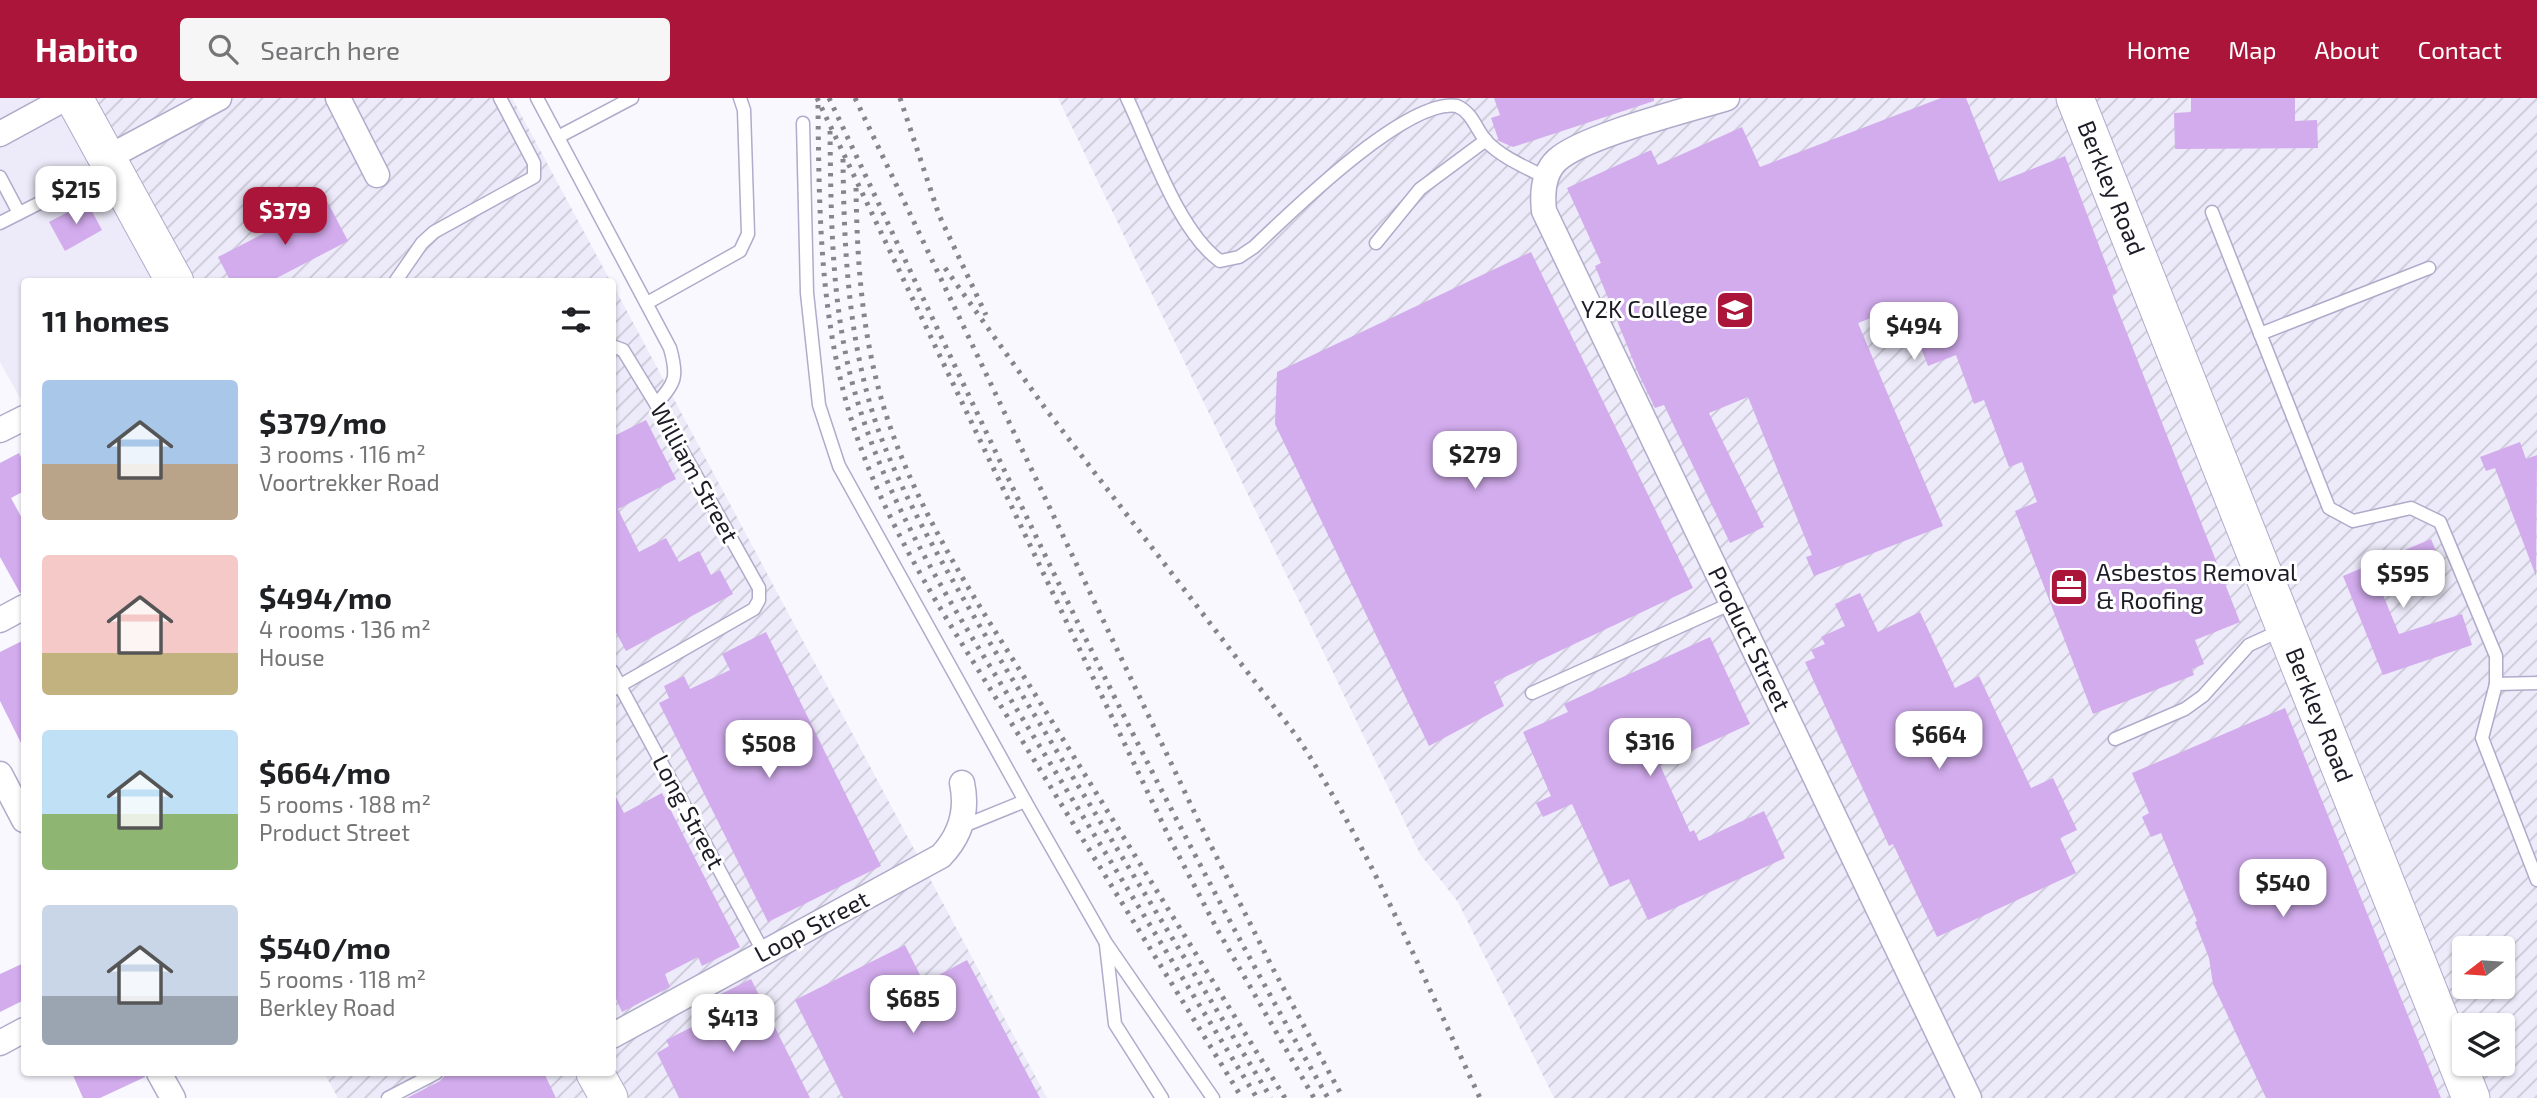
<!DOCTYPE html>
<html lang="en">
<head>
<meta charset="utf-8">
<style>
	body { margin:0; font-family:"Exo 2",sans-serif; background:#f6f6f6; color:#202124; height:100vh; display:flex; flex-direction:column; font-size:26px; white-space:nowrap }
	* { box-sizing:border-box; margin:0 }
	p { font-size:23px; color:#757577 }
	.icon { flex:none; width:38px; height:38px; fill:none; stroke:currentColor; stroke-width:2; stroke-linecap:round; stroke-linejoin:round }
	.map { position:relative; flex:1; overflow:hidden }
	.drawer { position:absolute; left:21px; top:180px; width:595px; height:798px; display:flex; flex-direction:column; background:#fff; border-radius:7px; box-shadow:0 2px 5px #0004 }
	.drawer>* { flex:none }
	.needle { width:46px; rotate:253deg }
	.buttons { position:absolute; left:2452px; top:838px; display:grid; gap:14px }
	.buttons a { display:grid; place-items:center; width:63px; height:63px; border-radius:7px; background:#fff; box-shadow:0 2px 5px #0004; font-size:35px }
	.price { position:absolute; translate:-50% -60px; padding:0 16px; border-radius:14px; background:#fff; color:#222; font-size:23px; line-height:46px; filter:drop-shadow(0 2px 4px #0008) }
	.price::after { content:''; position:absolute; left:50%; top:42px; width:21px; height:16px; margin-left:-10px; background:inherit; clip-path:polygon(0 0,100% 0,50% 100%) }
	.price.active { background:#ab153a; color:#fff }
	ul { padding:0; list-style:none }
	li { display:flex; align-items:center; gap:21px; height:175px; padding:0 21px }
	li span { display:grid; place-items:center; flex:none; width:196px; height:140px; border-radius:7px; color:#555 }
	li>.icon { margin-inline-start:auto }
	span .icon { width:84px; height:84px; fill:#fffc; stroke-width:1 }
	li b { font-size:30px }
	h2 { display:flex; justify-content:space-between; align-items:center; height:84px; padding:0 21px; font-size:30px }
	header { display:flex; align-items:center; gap:42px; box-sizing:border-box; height:98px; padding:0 35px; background:#ab153a; color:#fff }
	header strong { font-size:33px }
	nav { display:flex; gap:38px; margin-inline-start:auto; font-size:24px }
	.search { width:490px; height:63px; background:#f6f6f6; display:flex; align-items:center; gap:18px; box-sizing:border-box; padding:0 24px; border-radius:7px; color:#757577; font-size:26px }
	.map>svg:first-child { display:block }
	.built { fill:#edeafa }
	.industrial { fill:url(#industrial-furrows); fill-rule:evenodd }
	.building { fill:#d2aced }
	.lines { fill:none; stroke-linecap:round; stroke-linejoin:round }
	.service-casing { stroke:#b0abca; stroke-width:15 }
	.minor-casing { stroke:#b0abca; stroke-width:27 }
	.primary-casing { stroke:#b0abca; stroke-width:39 }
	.service { stroke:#fff; stroke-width:12 }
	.minor { stroke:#fff; stroke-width:24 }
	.primary { stroke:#fff; stroke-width:37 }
	.rail { stroke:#86858e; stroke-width:5; stroke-dasharray:3.5 7; stroke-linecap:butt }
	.labels { text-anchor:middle; stroke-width:6; stroke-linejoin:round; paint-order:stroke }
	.street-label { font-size:24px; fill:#1d1b26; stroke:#fff }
	.poi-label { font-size:24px; fill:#1d1b26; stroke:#fff; text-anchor:end }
</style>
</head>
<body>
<header>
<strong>Habito</strong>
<div class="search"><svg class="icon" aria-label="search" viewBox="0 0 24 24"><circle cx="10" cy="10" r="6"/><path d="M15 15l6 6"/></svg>Search here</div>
<nav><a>Home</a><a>Map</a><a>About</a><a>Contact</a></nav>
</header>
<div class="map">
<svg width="2537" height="1000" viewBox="0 0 2537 1000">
	<defs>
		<pattern id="industrial-furrows" width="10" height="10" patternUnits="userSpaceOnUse" patternTransform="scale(1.75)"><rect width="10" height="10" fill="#edeafa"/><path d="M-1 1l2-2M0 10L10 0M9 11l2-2" fill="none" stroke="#cbc8d6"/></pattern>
	</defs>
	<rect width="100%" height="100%" fill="#f9f8ff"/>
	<polygon class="built" points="0,0 74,0 175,184 24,184 24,307 0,264"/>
	<g class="industrial">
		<polygon points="74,0 512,0 611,184 175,184"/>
		<path d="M1058,0H2537V1000H1554L1458,804L1420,756ZM2464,850H2502V889H2464ZM2464,928H2502V966H2464Z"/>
		<polygon points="613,187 1047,1000 338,1000 324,975 612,975"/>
	</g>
	<g class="building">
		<polygon points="1494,0 1654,0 1654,3 1513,49 1499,43 1491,20 1500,17"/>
		<polygon points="1941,0 1966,0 1999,84 2065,58 2117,195 2112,197 2240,524 2195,542 2204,566 2192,571 2194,577 2093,616 2015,413 2037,404 2022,364 2009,369 1984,302 1974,306 1956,257 1928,268 1904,207 1858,225 1943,428 1814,478 1806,459 1812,457 1748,299 1709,315 1764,429 1730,445 1664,307 1655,310 1639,277 1595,168 1601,165 1567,90 1651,52 1658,67 1742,29 1760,69"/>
		<polygon points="2191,0 2295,0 2295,23 2317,22 2318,50 2175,51 2174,15 2191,14"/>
		<polygon points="327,103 348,143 269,184 231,184 218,159"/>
		<polygon points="87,104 102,132 65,153 49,124"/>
		<polygon points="1531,154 1693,490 1494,584 1504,608 1429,648 1275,326 1277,274"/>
		<polygon points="646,322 676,381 618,411 639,454 666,440 679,464 699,453 711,477 720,472 733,496 626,553 612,527 612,339"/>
		<polygon points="2520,344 2526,361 2537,357 2536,478 2495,370 2486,373 2480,359"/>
		<polygon points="19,355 24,366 24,393 11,400 24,424 24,494 20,495 0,459 0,365"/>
		<polygon points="2431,441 2444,472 2383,497 2399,536 2462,516 2472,547 2383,577 2343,478"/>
		<polygon points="1860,495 1878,534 1920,514 1955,590 1979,578 2031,690 2053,680 2077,732 2060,740 2076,775 1937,839 1893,746 1889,748 1805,564 1815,560 1811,552 1825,546 1821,539 1845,528 1835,506"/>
		<polygon points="766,534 881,768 768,824 659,605 669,600 664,588 684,578 690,591 730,572 722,556"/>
		<polygon points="1710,539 1750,626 1660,667 1690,734 1694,732 1699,743 1764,713 1785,760 1648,822 1629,781 1610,789 1572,706 1543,719 1536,705 1551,698 1523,634 1568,614 1564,606"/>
		<polygon points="24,542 24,651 0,603 0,554"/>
		<polygon points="2285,610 2441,1000 2266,1000 2213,886 2209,860 2195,824 2197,823 2161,735 2151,739 2142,719 2149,715 2132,675"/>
		<polygon points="612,691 624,715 662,695 740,849 702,868 698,859 665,876 670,889 622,914 612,892"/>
		<polygon points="905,847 924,885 967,862 1040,1000 843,1000 795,902"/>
		<polygon points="24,865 24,902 0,914 0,876"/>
		<polygon points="751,881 810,1000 679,1000 657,955 669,948 666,942 722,914 715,899"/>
		<polygon points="72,975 144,975 145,979 100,1000 83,1000"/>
		<polygon points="447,975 544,975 556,1000 407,1000 440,983"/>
	</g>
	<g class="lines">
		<g class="service-casing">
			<g id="service">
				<path d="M537,0L670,250C678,278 676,285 656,306"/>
				<path d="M1127,0C1150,48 1178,133 1220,163L1239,159L1254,149C1290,115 1406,0 1457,8C1473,15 1476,32 1487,44C1503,60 1526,69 1546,80"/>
				<polyline points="803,25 807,195 819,307 839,368 1025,703 961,729"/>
				<polyline points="558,39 632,0"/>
				<polyline points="0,79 19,115"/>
				<polyline points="2212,114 2329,410 2353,423 2411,410 2440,424 2496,558 2496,586 2482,640 2537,782"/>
				<polyline points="0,125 73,88"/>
				<polyline points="1376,145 1420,91 1486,42"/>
				<polyline points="395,184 422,145 434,134 534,79 534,65 500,0"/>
				<polyline points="647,205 740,153 748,136 744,12 740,0"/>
				<polyline points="2260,236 2429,170"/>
				<polyline points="612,248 623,252 656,306 759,490 759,502 754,511 612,592"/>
				<polyline points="612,573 764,855"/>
				<polyline points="2496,586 2537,585"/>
				<polyline points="1532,595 1732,505"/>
				<polyline points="2115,641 2185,611 2203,598 2249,547 2284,531"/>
				<polyline points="1025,703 1106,845 1213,1000"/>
				<polyline points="1106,847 1115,926 1162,1000"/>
				<polyline points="388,1000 436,975"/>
			</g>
		</g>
		<g class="minor-casing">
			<g id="minor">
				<polyline points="338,0 377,77"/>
				<path d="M1727,0C1688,12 1583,38 1557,62C1543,75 1542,95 1544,113L1969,1000"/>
				<polyline points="0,36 66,0"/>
				<polyline points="107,60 219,0"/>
				<polyline points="0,332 24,320"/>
				<polyline points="0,522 24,509"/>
				<polyline points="0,676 24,722"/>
				<path d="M612,938L941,758C961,737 968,713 962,685"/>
				<polyline points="0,945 24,932"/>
				<polyline points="159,975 173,1000"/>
			</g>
		</g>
		<g class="primary-casing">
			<g id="primary">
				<polyline points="74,0 175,184"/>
				<polyline points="2075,0 2471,1000"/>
				<polyline points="595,975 609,1000"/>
			</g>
		</g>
		<use href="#service" class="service"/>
		<use href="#minor" class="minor"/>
		<use href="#primary" class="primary"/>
		<g class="rail">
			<polyline points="817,0 1170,741 1217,831 1314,1000"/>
			<path d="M829,0C988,337 1142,677 1328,1000"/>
			<polyline points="855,0 1200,726 1272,869 1343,1000"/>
			<polyline points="900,0 939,117 986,217"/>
			<path d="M818,7C819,116 820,226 854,330C887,432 948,523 1004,613C1083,742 1163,871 1242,1000"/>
			<path d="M830,33C831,115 831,199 851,280C884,409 960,519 1029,631C1105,754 1181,878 1257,1000"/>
			<path d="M843,61C844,152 848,247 879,334C905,404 944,468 982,532L1271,1000"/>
			<path d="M856,90C857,164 862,238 884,310C918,421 987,519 1048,617C1127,745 1206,872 1285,1000"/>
			<path d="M945,170L1045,310L1298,640C1371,753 1423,879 1480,1000"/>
		</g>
	</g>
	<defs>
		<g id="school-square" transform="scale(2.0125)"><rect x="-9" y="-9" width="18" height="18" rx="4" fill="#ab153a" stroke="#fff"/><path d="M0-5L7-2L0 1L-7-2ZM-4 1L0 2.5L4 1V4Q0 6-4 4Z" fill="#fff"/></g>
		<g id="office-square" transform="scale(2.0125)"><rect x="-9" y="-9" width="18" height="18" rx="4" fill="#ab153a" stroke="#fff"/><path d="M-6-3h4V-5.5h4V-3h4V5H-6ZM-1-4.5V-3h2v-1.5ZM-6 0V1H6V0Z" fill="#fff"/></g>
	</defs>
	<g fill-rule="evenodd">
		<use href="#school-square" x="1735" y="212"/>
		<use href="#office-square" x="2069" y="489"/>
	</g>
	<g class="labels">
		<g class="street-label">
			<text transform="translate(2111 90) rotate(68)" y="8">Berkley Road</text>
			<text transform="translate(694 375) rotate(61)" y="8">William Street</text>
			<text transform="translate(1749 541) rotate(64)" y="8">Product Street</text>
			<text transform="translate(2319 617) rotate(68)" y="8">Berkley Road</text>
			<text transform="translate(688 714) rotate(62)" y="8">Long Street</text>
			<text transform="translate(812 829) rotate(-28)" y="8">Loop Street</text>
		</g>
		<g class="poi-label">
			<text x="1708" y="220">Y2K College</text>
			<text x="2096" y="483" text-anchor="start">Asbestos Removal<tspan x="2096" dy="28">&amp; Roofing</tspan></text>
		</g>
	</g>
</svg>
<div class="buttons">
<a><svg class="needle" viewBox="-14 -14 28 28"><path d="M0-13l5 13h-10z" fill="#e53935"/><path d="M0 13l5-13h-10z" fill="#757577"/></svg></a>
<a><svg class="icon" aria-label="layers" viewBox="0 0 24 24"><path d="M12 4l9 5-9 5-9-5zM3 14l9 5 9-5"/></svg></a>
</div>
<b class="price" style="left:76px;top:128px">$215</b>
<b class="price active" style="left:285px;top:149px">$379</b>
<b class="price" style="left:1914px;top:264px">$494</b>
<b class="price" style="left:1475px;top:393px">$279</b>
<b class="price" style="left:2403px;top:512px">$595</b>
<b class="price" style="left:1939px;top:673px">$664</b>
<b class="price" style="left:1650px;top:680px">$316</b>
<b class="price" style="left:769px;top:682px">$508</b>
<b class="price" style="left:2283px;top:821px">$540</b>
<b class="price" style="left:913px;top:937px">$685</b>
<b class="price" style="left:733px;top:956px">$413</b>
<section class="drawer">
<h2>11 homes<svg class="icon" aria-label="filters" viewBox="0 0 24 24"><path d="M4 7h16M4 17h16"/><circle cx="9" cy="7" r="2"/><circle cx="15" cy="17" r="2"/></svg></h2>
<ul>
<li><span style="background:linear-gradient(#a9c7e8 60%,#b9a48a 0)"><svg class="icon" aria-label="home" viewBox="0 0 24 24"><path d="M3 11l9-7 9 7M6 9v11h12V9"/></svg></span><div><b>$379/mo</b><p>3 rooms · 116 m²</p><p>Voortrekker Road</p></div></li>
<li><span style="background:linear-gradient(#f6c9c9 70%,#c2b280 0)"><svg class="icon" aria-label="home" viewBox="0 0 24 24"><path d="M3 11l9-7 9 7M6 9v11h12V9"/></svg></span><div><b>$494/mo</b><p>4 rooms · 136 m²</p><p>House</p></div></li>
<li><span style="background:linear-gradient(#bfe0f5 60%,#8fb573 0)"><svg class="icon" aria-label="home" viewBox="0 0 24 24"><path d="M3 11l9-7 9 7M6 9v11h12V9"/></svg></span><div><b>$664/mo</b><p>5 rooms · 188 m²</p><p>Product Street</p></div></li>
<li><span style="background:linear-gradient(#c9d6e8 65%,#9aa5b1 0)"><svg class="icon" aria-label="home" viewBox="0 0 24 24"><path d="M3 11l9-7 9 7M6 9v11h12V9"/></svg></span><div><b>$540/mo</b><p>5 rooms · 118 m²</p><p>Berkley Road</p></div></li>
</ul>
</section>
</div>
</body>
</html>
